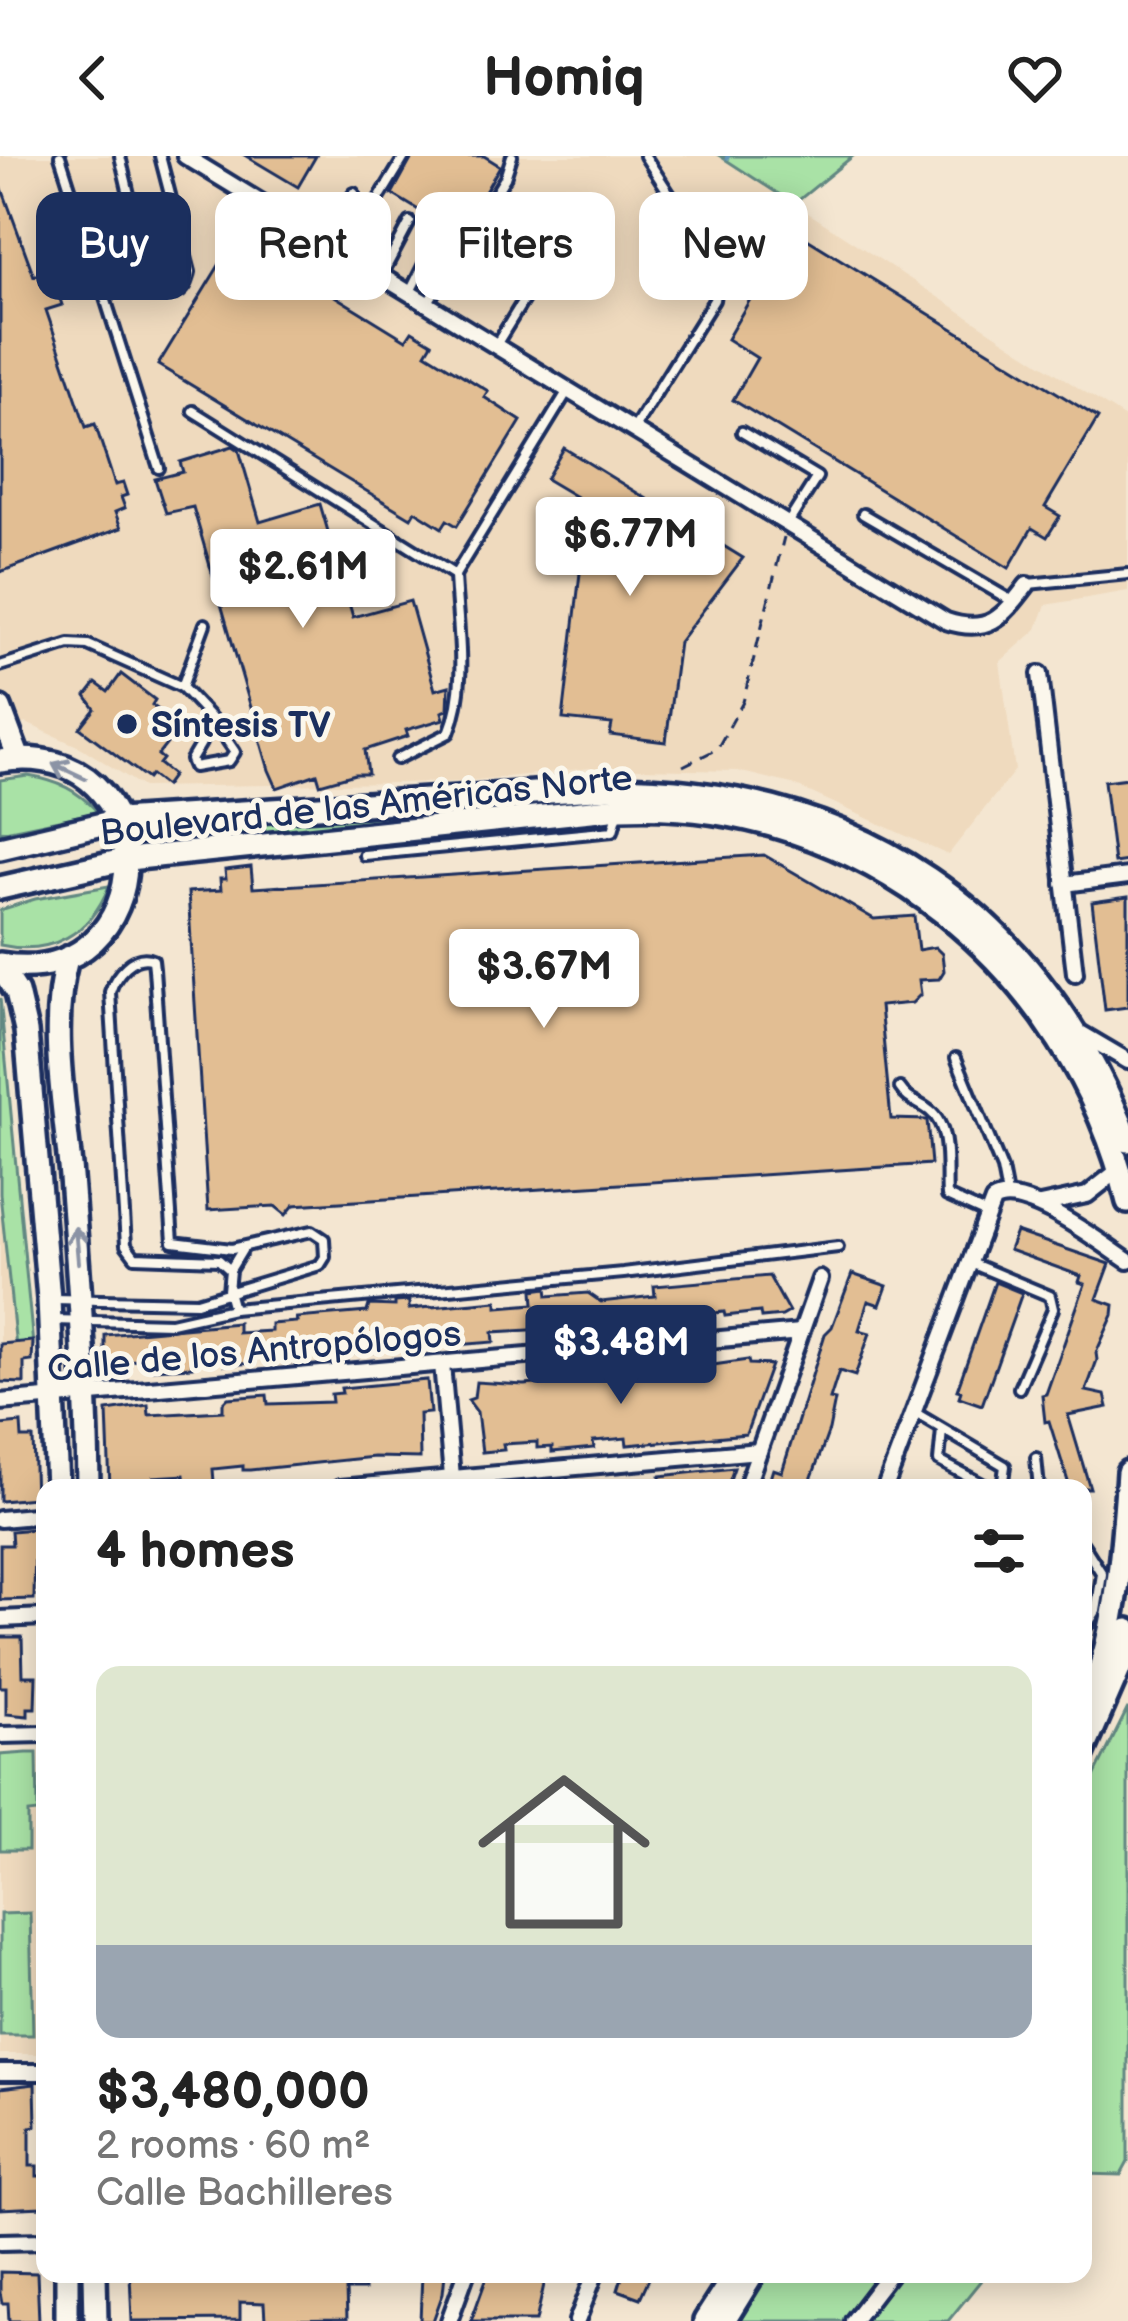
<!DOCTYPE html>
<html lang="en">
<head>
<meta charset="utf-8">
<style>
	body { margin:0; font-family:"Balsamiq Sans",sans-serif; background:#f2f2f2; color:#222; height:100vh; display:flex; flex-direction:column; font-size:45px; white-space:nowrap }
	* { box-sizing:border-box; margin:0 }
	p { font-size:39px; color:#767676 }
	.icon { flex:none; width:66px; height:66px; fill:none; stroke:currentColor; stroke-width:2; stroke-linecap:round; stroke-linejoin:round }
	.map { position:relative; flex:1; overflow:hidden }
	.panel { position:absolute; left:36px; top:1323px; width:1056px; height:804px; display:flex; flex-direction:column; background:#fff; border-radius:24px; box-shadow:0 6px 30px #0003 }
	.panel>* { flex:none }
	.banner { position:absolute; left:36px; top:36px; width:1056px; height:108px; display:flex; gap:24px }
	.price { position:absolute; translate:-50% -102px; padding:0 27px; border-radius:12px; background:#fff; color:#222; font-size:39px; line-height:78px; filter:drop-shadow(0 3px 6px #0008) }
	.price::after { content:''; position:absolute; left:50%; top:72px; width:36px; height:27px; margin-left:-18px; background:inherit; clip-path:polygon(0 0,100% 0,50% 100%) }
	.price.on { background:#1b2f5e; color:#fff }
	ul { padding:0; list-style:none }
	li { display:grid; align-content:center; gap:24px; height:636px; padding:0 60px }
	li span { display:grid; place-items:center; height:372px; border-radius:24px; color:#555 }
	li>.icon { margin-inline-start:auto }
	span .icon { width:216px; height:216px; fill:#fffc; stroke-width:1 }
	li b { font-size:51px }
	h2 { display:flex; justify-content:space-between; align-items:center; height:144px; padding:0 60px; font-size:51px }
	.chip { padding:0 42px; border-radius:24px; background:#fff; box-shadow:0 6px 30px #0003; font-size:42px; line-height:108px }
	.chip.on { background:#1b2f5e; color:#fff }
	header { display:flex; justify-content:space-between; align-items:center; height:156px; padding:0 60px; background:#fff; font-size:54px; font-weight:800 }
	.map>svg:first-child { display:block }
	.built { fill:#efdabe }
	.green { fill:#a9e2a6; stroke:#628882; stroke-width:3 }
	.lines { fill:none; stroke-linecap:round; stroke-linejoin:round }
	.stream { stroke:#6294b7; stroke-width:4.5 }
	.building { fill:#e2be93; stroke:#1b2f5e; stroke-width:3 }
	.lane-casing { stroke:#1b2f5e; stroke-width:16 }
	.street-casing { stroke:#1b2f5e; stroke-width:22 }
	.secondary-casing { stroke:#1b2f5e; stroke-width:30 }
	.primary-casing { stroke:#1b2f5e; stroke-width:30 }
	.path { stroke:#1b2f5e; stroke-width:3; stroke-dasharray:12 9; stroke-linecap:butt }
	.lane { stroke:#fbf7ec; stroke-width:8 }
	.street { stroke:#fbf7ec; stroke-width:14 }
	.secondary { stroke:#fbf7ec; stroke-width:21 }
	.primary { stroke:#fbf7ec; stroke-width:21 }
	.oneway { stroke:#8b93a5 }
	.poi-dot { fill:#1b2f5e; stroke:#fbf7ec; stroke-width:4.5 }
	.labels { text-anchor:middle; stroke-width:10; stroke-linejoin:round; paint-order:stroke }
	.poi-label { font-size:36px; font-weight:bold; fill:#1b2f5e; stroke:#fbf7ec; text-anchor:start }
	.street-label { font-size:36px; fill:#1b2f5e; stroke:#fbf7ec }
</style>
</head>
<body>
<header><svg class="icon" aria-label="back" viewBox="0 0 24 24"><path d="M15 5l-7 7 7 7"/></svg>Homiq<svg class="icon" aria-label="heart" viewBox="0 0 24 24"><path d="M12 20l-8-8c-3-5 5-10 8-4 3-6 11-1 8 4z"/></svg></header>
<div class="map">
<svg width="1128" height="2165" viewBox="0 0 1128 2165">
	<rect width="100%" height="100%" fill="#f4e6d1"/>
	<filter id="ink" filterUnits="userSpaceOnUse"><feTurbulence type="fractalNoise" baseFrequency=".00833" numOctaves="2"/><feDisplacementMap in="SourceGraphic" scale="24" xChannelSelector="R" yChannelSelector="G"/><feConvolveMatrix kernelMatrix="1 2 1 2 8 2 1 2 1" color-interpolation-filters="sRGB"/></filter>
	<g filter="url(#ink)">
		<g class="built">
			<polygon points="0,0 720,0 1128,264 1128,435 1046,449 1037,473 1000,506 1015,614 948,699 792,628 738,615 591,612 459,626 143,631 82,592 26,567 0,576"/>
			<polygon points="0,1038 16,1191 0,1192"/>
			<polygon points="0,1597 37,1597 41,1898 0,1898"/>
		</g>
		<g class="green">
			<polygon points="720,0 853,0 794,48"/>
			<path d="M28,620C59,625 77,634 98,656L0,676V624Z"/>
			<polygon points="542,648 143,689 142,678 286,663"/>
			<path d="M109,730C90,778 51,800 0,789V754L35,743Z"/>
			<polygon points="0,842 33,1189 16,1191 0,1038"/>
			<polygon points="1128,1552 1128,2006 1121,2019 1083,2018 1083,1643"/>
			<polygon points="27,1597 37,1597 38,1656 28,1657 28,1694 0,1694 0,1599"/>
			<polygon points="30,1757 33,1879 0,1879 0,1758"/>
			<polygon points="762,2118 986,2118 948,2165 739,2165"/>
		</g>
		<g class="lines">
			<polyline class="stream" points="727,2 728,0"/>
		</g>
		<g class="building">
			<polygon points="246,0 316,0 298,31"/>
			<polygon points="413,0 484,0 500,10 460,79 392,38"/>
			<polygon points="0,27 34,120 43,117 47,130 79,120 84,134 60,143 62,149 46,154 86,271 95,268 115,329 123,327 127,339 121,341 125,352 115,356 121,372 0,416"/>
			<polygon points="791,73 1098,262 1045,351 1060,360 1047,381 1032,372 1009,412 733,244 757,202 727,183"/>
			<polygon points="237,80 406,184 412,175 432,187 426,197 488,235 484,241 521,265 457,370 447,364 442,372 415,355 411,362 158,209"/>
			<polygon points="233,290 239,294 260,366 320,348 353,461 410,445 435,534 449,530 448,554 442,556 444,563 406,574 408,580 365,594 368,618 355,618 320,628 317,618 277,632 269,614 193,351 166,357 155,323 183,316 180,306"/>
			<polygon points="564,292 743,402 679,486 666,586 610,579 612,568 563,563 580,417 550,399 583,345 546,323"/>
			<polygon points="121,518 155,544 152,549 180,571 158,599 163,603 159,608 173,619 165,630 151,619 148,623 80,572 95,553 86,540 96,527 108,536"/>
			<polygon points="1128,622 1128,705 1114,707 1104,625"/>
			<polygon points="764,699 874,763 914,760 918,794 935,791 942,798 944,815 939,823 919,824 921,838 912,847 880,850 891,963 927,964 931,1008 294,1049 286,1059 275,1050 208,1054 188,736 221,734 220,723 226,723 225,714 251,711 253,732"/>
			<polygon points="1128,741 1128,851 1105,854 1092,746"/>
			<polygon points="1016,1076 1110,1108 1097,1143 1114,1149 1113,1159 1096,1197 1097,1204 1086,1235 1105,1239 1108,1251 1068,1259 1090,1332 1070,1332 1049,1265 1045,1266 1042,1239 1046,1238 1085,1128 1079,1126 1081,1120 1009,1094"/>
			<polygon points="852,1118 887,1130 880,1149 868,1145 859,1174 870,1177 855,1220 839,1215 830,1243 835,1244 829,1274 808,1332 767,1332 773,1313 782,1316 825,1178 832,1171"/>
			<polygon points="769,1120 789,1156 782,1160 761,1162 760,1156 725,1160 724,1156 598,1170 493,1176 494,1186 419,1192 418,1183 373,1190 374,1196 315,1201 314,1195 270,1198 255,1201 255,1207 225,1209 225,1200 191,1203 192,1211 151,1213 150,1203 125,1205 125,1218 110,1219 110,1205 105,1205 105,1179 238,1167 238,1177 271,1175 271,1168 297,1166 296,1162 367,1156 369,1149 395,1150 395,1146 409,1145 409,1153 497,1145 497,1151 534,1148 533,1134 547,1132 548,1140 588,1137 601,1146 655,1140 654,1130"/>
			<polygon points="995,1126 1022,1137 982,1249 959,1241 961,1235 957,1234"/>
			<polygon points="33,1185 32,1205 24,1206 24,1227 0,1226 0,1188"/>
			<polygon points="748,1204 749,1208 771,1209 746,1278 627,1289 626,1282 593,1285 594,1292 552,1296 552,1291 537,1292 537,1286 503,1288 504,1294 482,1296 477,1256 468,1244 474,1242 476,1226 524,1229 562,1226 561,1223 576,1221 575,1212 590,1210 590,1217 651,1218"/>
			<polygon points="427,1224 430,1257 419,1258 420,1302 374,1301 250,1314 243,1314 243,1310 213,1313 214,1326 185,1328 184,1319 154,1321 155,1331 110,1332 107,1255 148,1249 149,1259 223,1255 223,1247 228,1242 267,1239 268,1248 332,1246 331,1238 342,1237 341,1232"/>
			<polygon points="21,1267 22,1282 33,1282 35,1342 0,1345 0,1269"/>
			<polygon points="734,1312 727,1332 661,1332 660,1320"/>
			<polygon points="35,1373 34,1443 0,1444 0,1389 12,1389 11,1375"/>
			<polygon points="0,1481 22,1481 23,1520 36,1520 35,1552 28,1552 28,1560 6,1558 6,1531 0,1531"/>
			<polygon points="35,1928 36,1970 30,1971 30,2010 37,2010 37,2020 42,2020 42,2051 0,2053 0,1932"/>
			<polygon points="0,2116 37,2117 39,2165 9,2165 8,2147 2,2147 0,2136"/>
			<polygon points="130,2118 280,2118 281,2123 345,2125 345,2121 364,2121 364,2134 346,2134 347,2163 265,2164 264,2147 240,2146 240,2164 132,2165"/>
			<polygon points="422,2118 445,2118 443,2137 433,2165 420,2165"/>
			<polygon points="488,2118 504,2123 505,2118 526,2126 530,2118 545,2124 536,2165 471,2165"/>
			<polygon points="623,2118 651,2118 640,2142 618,2134"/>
		</g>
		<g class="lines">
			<g class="lane-casing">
				<g id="lane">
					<polyline points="60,0 159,312"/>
					<path d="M120,0L148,119C160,146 185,146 190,116L160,0"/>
					<polyline points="323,82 354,37"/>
					<polyline points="346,97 405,0"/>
					<polyline points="382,119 410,66"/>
					<polyline points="410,136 438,80"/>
					<polyline points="427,148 505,22 512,0"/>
					<polyline points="496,189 579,54"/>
					<polyline points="193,255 455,419"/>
					<polyline points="633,274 714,144 717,125 714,107 645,0"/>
					<polyline points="742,276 817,321 788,367"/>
					<polyline points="863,358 1012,445"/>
					<polyline points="455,419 567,236"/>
					<polyline points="1028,428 1128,418"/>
					<polyline points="0,510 69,488 88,489 182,531 214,565 235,596 229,605 194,611 191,604 214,565"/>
					<polyline points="182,531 205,468"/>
					<path d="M397,603L449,577C469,529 457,470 455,419"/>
					<polyline points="364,699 613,675 619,653"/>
					<polyline points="956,902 1002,1013 1007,1039"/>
					<path d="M900,932C909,946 918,945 930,955C952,972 945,1016 947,1040L987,1058"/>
					<polyline points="971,1107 1050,1140 1053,1153 1019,1232"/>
					<polyline points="230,1114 244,1091"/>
					<path d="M53,1143L197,1146L320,1109L325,1101L324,1083L312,1075L232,1093L173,1086L154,813L153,804C134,796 115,819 110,836L126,1089L135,1101L219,1104L230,1114L228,1135L233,1153"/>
					<polyline points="53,1164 171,1167 233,1153 623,1117 838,1091"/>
					<polyline points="912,1255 1005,1310 1002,1332"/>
					<polyline points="942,1274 939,1305 990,1332"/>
					<polyline points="1036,1302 1039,1332"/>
					<polyline points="1083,1388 1102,1418 1096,1455 1083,1476"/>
				</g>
			</g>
			<g class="street-casing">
				<g id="street">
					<path d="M185,0L946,465C988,479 1002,462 1027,429"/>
					<polyline points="1040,518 1075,817"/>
					<polyline points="1064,728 1128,720"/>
					<polyline points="1077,875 1128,905"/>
					<polyline points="1040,1049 1087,1039 1120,1013"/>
					<polyline points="442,1208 453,1332"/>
					<polyline points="0,1246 801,1176"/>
					<polyline points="340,1332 759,1295"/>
					<polyline points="746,1332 820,1123"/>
					<path d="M885,1332L993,1045C1022,1026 1101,1087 1128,1105"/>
					<polyline points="0,1363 45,1359"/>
					<polyline points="0,1463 45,1461"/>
					<polyline points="0,1579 45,1578"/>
					<polyline points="0,1916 45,1916"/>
					<polyline points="0,2086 45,2085"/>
					<polyline points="449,2165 466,2118"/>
					<polyline points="577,2165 595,2118"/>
					<polyline points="853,2165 889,2118"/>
				</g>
			</g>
			<g class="secondary-casing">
				<g id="secondary">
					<polyline points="0,552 19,603"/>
					<path d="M0,605C171,579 165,837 0,808"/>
					<path d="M67,802C48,872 65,950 71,1021C79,1125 87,1228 88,1332"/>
					<polyline points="0,810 17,836 26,875 49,1143 57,1332"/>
					<polyline points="67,2118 67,2165"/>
					<polyline points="95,2118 96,2165"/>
				</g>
			</g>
			<g class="primary-casing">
				<g id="primary">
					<path d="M0,692L119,664L611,632C858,633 1039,755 1128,985"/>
					<path d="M0,732L128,703L620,652C862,640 1072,813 1128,1046"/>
					<path d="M1083,1560C1117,1482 1122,1401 1128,1316"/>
					<polyline points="1083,1596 1123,1504 1128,1474"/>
					<polyline points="705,2165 735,2118"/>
					<polyline points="724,2165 753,2118"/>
				</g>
			</g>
			<polyline class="path" points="683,610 717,593 743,546 784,381"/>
			<use href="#lane" class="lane"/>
			<use href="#street" class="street"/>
			<use href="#secondary" class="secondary"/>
			<use href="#primary" class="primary"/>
		</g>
		<defs><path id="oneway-shaft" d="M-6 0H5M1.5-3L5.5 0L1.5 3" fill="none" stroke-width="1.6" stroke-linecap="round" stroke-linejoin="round" transform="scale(3)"/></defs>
		<g class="oneway">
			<use href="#oneway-shaft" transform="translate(69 615) rotate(-155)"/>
			<use href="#oneway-shaft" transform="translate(77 1089) rotate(-95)"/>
		</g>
	</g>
	<circle class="poi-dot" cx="127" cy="568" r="12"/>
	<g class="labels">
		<g class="poi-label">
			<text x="151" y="581">Síntesis TV</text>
		</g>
		<g class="street-label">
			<text transform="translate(366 648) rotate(-6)" y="13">Boulevard de las Américas Norte</text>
			<text transform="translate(254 1194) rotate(-5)" y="13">Calle de los Antropólogos</text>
		</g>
	</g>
</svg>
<b class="price" style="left:630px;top:443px">$6.77M</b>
<b class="price" style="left:303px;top:475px">$2.61M</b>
<b class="price" style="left:544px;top:875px">$3.67M</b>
<b class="price on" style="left:621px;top:1251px">$3.48M</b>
<div class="banner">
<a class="chip on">Buy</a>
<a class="chip">Rent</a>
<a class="chip">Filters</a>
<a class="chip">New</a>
</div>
<section class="panel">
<h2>4 homes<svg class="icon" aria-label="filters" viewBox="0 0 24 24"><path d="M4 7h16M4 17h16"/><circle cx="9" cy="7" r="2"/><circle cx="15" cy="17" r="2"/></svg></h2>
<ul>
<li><span style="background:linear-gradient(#dfe7d0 75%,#9aa5b1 0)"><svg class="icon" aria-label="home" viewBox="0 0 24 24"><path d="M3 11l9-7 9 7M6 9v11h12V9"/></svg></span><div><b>$3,480,000</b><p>2 rooms · 60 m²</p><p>Calle Bachilleres</p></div></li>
</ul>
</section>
</div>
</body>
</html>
